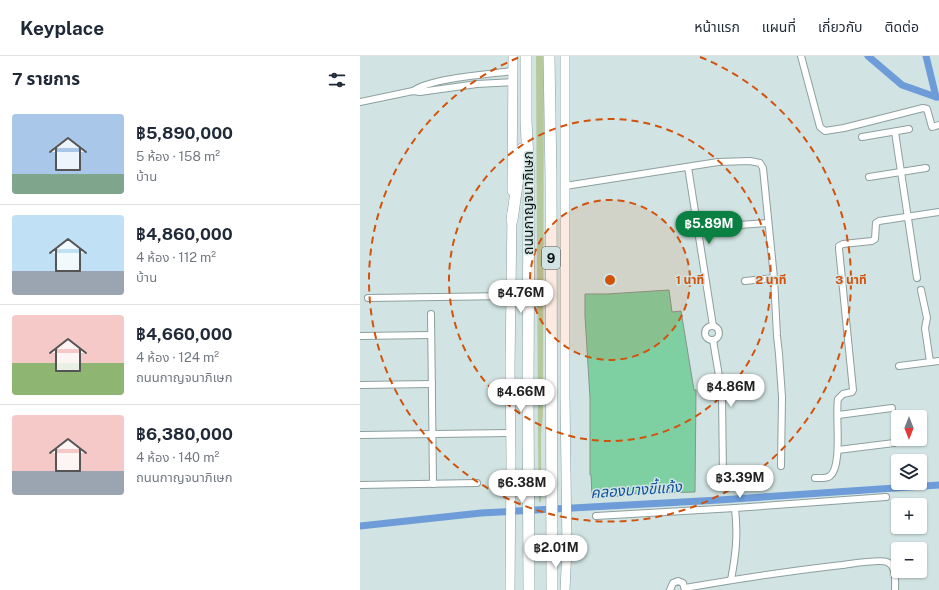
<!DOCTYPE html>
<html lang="th">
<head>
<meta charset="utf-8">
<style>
	body { margin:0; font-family:"Public Sans","Noto Sans Thai",sans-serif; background:#f2f2f3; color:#1f2937; height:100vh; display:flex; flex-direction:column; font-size:15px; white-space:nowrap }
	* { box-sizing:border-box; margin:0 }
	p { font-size:13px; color:#747a83 }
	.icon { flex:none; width:22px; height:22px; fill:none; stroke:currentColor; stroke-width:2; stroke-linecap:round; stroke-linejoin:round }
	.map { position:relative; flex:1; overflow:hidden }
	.side { display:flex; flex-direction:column; background:#fff; width:360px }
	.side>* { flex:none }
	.needle { width:26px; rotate:180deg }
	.controls { position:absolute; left:531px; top:354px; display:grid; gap:8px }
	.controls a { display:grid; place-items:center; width:36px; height:36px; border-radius:4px; background:#fff; box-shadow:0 1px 3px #0004; font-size:20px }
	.price { position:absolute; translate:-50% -34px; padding:0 9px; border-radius:14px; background:#fff; color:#222; font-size:13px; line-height:26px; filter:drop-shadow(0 1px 2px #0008) }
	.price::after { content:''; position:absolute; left:50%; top:24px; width:12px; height:9px; margin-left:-6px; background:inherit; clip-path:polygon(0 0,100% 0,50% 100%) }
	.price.active { background:#0b8043; color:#fff }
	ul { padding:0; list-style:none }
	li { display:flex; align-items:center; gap:12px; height:100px; padding:0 12px }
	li+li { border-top:1px solid #e0e1e3 }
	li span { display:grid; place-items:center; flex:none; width:112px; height:80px; border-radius:4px; color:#555 }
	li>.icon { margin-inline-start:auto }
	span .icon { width:48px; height:48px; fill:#fffc; stroke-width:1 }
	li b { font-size:17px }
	h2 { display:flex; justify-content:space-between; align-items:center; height:48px; padding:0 12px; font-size:17px }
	header { display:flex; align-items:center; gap:24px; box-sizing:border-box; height:56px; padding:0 20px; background:#fff; border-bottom:1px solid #e0e1e3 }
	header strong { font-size:19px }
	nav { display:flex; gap:22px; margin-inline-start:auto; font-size:14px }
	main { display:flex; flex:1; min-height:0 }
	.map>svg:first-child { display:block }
	.green { fill:#b6c99d }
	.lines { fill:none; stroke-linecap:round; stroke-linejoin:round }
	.canal { stroke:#6d9cd9; stroke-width:7 }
	.building { fill:#7ed0a3; stroke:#87958c }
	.street-casing { stroke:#8d9f9e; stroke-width:8 }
	.secondary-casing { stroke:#8d9f9e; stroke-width:10 }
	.highway-casing { stroke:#8d9f9e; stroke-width:12 }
	.street { stroke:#fff; stroke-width:6 }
	.secondary { stroke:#fff; stroke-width:9 }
	.highway { stroke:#fff; stroke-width:11 }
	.ring { fill:none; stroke:#d2520c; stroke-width:2; stroke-dasharray:7 5 }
	.labels { text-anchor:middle; stroke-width:3; stroke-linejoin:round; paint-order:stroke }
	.shield { fill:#d1e4e3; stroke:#444e4d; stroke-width:1 }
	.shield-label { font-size:13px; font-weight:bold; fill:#070e0d }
	.street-label { font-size:14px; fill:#070e0d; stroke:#d1e4e3 }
	.water-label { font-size:15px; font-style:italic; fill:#12529b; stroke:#d1e4e3 }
	.centre { fill:#d2520c; stroke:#d1e4e3; stroke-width:2 }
	.ring-label { font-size:12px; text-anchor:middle; font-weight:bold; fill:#d2520c; stroke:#d1e4e3; stroke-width:3; stroke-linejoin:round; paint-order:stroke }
</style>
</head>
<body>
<header>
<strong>Keyplace</strong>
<nav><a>หน้าแรก</a><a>แผนที่</a><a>เกี่ยวกับ</a><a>ติดต่อ</a></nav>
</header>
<main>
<section class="side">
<h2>7 รายการ<svg class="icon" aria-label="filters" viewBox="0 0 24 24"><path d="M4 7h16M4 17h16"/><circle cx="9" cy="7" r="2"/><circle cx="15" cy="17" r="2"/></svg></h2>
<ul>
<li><span style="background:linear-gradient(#a9c7e8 75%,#7fa58c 0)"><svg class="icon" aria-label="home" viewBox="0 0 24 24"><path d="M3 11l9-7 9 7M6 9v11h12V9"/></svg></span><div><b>฿5,890,000</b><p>5 ห้อง · 158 m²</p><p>บ้าน</p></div></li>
<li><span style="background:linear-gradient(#bfe0f5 70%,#9aa5b1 0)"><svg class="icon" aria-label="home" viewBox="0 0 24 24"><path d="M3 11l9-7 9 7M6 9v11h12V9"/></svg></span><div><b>฿4,860,000</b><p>4 ห้อง · 112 m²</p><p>บ้าน</p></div></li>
<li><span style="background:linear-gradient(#f6c9c9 60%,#8fb573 0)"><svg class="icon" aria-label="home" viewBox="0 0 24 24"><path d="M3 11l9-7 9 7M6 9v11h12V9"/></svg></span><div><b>฿4,660,000</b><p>4 ห้อง · 124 m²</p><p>ถนนกาญจนาภิเษก</p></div></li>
<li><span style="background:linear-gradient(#f6c9c9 70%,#9aa5b1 0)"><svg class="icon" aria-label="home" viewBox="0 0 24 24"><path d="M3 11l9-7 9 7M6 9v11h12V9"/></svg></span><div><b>฿6,380,000</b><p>4 ห้อง · 140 m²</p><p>ถนนกาญจนาภิเษก</p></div></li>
</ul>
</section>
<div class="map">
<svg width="579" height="534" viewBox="0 0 579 534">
	<rect width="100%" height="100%" fill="#d1e4e3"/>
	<polygon class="green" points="176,0 184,0 183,359 181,378 181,446 179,446 178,383"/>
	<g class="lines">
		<g class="canal">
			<polyline points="508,0 542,29 576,41"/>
			<polyline points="566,0 576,41 579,41"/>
			<polyline points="0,470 121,457 359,444 579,429"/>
		</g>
	</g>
	<polygon class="building" points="309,234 312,256 321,255 334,334 336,334 335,436 264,438 264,440 232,441 231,419 230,419 230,342 225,260 225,238 247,238"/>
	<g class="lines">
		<g class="street-casing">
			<g id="street">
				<polyline points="441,0 460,71 465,75 484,72 563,52 567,53 572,71 579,69"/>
				<path d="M53,35C70,22 131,18 153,15"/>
				<polyline points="0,46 53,35 60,36 117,28 153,26"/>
				<polyline points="535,76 557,222"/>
				<polyline points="502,81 549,73"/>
				<polyline points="328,111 353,270"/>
				<polyline points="509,121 566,112"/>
				<polyline points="205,130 358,106 390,105 400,107 403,112 414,222 417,280 419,298 422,341 421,410"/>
				<polyline points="379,169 408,167"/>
				<polyline points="385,225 414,222"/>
				<polyline points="561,234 567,262 565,272 570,306"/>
				<polyline points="8,242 151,240"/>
				<polyline points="71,258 73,428"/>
				<circle cx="352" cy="277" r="7"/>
				<polyline points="0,280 71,279"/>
				<polyline points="353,284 362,338 363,421"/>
				<polyline points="539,310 579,305"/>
				<polyline points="0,329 72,328"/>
				<polyline points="478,359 532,352"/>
				<polyline points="0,379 151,377"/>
				<polyline points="478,394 534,387"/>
				<path d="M455,422C459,422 466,423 470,420C483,410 475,359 478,343L483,338L492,336L493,334L479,193V190L483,188L512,185L515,183L516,167L519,165L579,156"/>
				<polyline points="0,429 117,427"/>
				<polyline points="236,460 375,452 526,441"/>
				<path d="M371,524C376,497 378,480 375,452"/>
				<path d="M325,532C377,523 429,515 482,509C491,508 519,503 527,506C537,510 535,526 535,534"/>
				<polyline points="310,534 313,527 318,525 323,527 325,534"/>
			</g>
		</g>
		<g class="secondary-casing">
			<g id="secondary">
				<polyline points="205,0 205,341 207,493 205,534"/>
				<polyline points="152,135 153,0"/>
				<polyline points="150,534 151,403 150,311 152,157"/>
			</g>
		</g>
		<g class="highway-casing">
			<g id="highway">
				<polyline points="166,0 166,65 169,125 168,338 169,534"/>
				<polyline points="189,0 191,122 192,534"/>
				<polyline points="152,164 162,93"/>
			</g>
		</g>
		<use href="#street" class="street"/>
		<use href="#secondary" class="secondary"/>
		<use href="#highway" class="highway"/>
	</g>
	<circle cx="250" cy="224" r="80" fill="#d2520c" fill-opacity=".12"/>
	<g class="ring">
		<circle cx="250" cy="224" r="80"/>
		<circle cx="250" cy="224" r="161"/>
		<path d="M340 1A241 241 0 1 1 160 1"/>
	</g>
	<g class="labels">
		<rect class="shield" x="182" y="191" width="18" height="22" rx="3"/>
		<g class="shield-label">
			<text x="191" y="207">9</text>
		</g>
		<g class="street-label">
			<text transform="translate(168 147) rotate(-90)" y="5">ถนนกาญจนาภิเษก</text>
		</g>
		<g class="water-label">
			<text transform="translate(276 434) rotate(-4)" y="5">คลองบางขี้แก้ง</text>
		</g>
	</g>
	<circle cx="250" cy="224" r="6" class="centre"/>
	<g class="ring-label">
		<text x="330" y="228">1 นาที</text>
		<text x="411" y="228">2 นาที</text>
		<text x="491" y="228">3 นาที</text>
	</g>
</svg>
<div class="controls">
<a><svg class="needle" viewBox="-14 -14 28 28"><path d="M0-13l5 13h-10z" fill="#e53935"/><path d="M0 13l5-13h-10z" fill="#747a83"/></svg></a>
<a><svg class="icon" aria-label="layers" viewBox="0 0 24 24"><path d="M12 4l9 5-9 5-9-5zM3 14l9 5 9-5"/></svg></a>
<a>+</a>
<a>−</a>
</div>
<b class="price active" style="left:349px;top:189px">฿5.89M</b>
<b class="price" style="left:161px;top:258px">฿4.76M</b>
<b class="price" style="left:371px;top:352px">฿4.86M</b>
<b class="price" style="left:161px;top:357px">฿4.66M</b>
<b class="price" style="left:380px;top:443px">฿3.39M</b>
<b class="price" style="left:162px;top:448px">฿6.38M</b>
<b class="price" style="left:196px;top:513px">฿2.01M</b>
</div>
</main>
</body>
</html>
